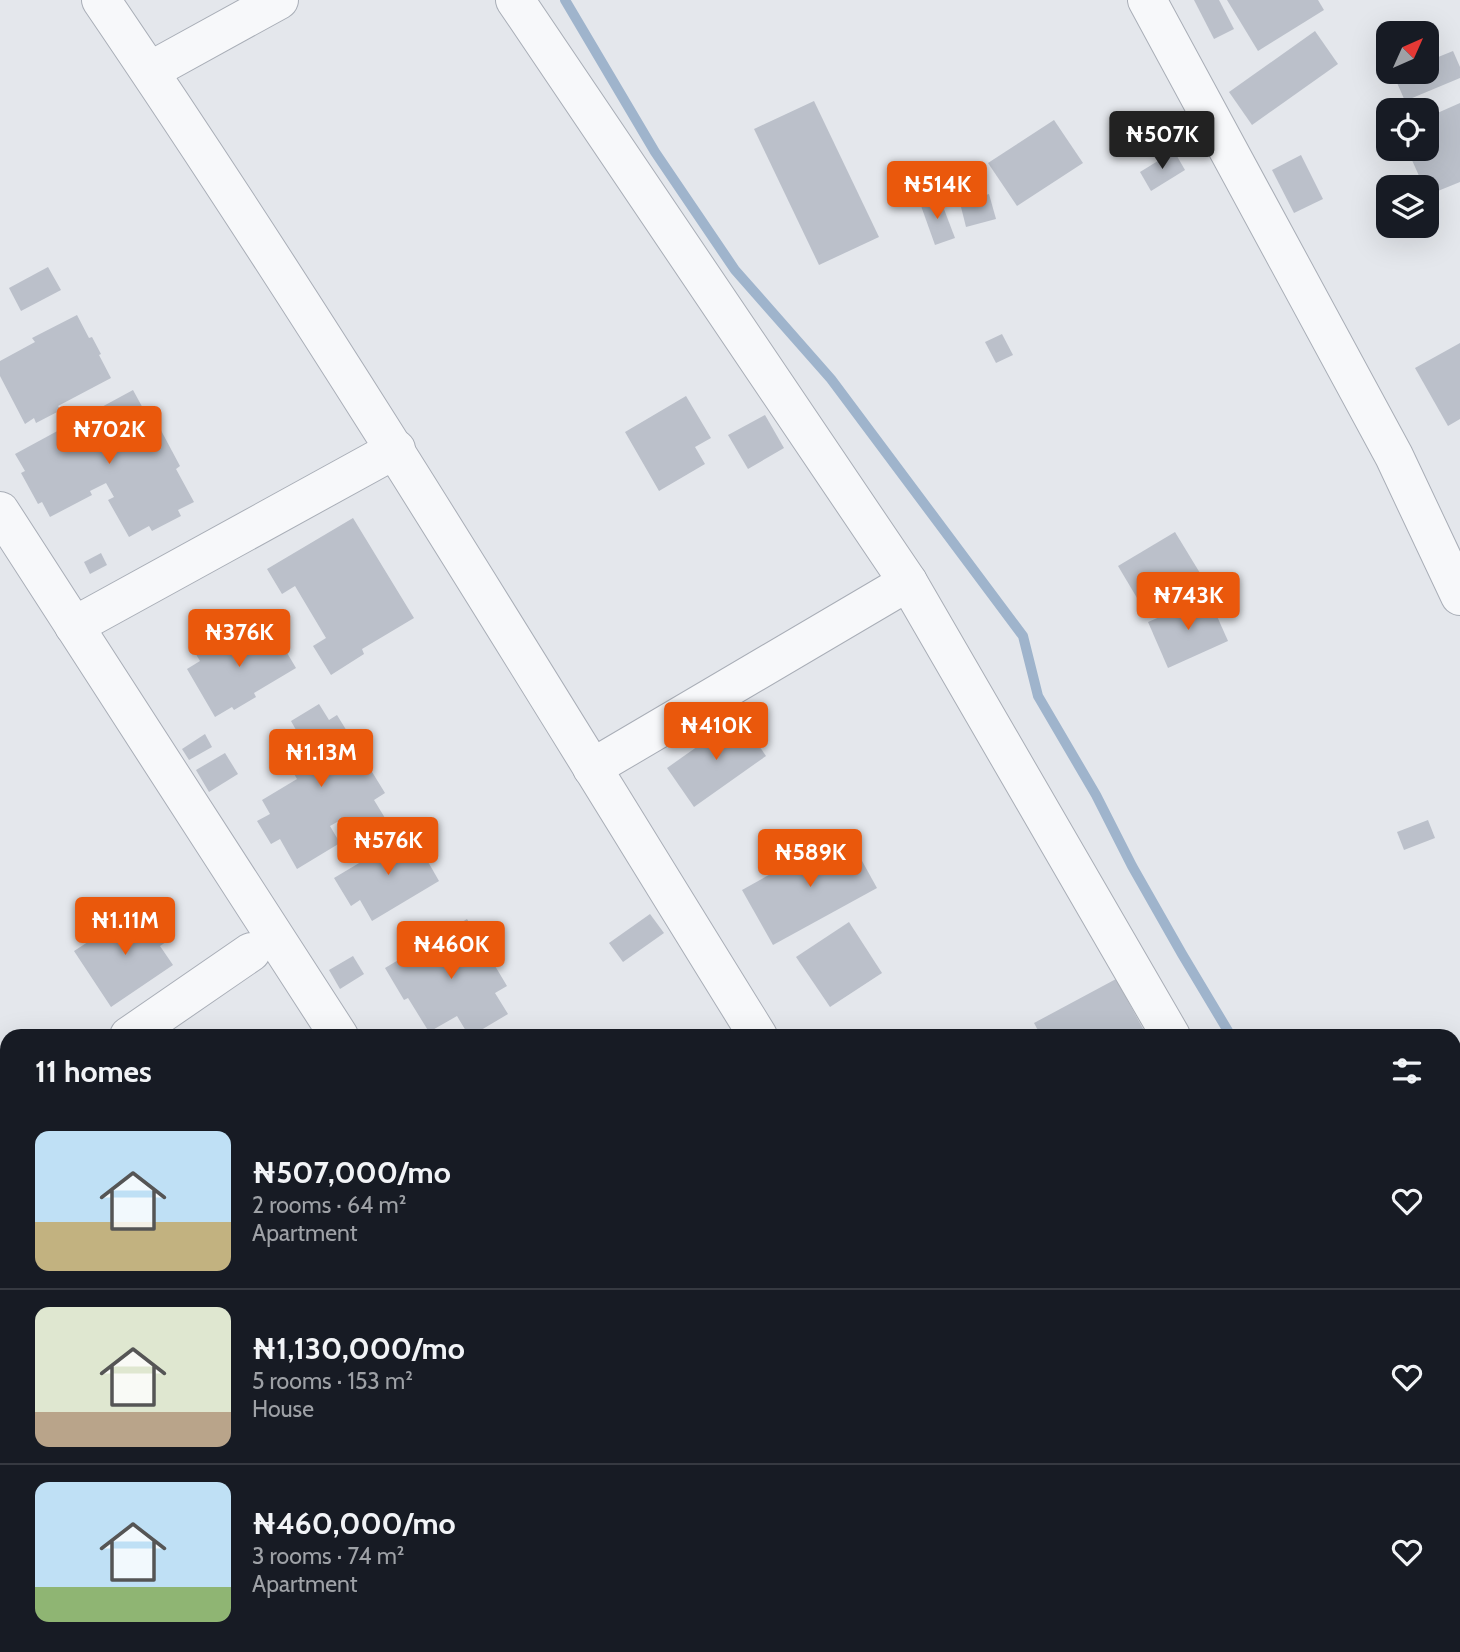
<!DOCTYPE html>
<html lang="en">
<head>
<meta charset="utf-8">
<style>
	body { margin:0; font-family:Cabin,sans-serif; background:#20242c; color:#f1f3f6; height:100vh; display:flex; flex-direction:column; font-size:26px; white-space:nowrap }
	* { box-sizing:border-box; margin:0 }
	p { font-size:23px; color:#9ea1a6 }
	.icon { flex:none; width:38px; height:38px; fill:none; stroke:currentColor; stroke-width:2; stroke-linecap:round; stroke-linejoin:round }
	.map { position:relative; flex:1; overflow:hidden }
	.panel { position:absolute; left:0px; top:1029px; width:1461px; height:623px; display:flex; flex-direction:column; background:#171b24; border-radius:21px 21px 0 0; box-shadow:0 7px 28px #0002 }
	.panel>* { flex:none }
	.needle { width:46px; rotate:45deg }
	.fabs { position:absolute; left:1376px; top:21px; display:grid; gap:14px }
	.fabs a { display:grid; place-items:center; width:63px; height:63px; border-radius:14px; background:#171b24; box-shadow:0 7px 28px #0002; font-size:35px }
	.price { position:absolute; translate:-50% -60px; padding:0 16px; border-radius:7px; background:#ea580c; color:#fff; font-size:23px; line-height:46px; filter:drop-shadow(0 2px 4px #0008) }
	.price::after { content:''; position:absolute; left:50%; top:42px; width:21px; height:16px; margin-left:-10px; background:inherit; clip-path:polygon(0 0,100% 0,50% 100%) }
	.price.current { background:#222; color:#fff }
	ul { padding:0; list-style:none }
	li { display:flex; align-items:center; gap:21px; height:175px; padding:0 35px }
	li+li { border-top:2px solid #363941 }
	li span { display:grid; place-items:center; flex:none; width:196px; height:140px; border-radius:14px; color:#555 }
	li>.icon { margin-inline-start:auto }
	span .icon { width:84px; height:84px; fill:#fffc; stroke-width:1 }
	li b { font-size:30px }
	h2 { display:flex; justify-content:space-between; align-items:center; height:84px; padding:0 35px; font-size:30px }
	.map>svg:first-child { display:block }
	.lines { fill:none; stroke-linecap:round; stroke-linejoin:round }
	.stream { stroke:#9fb4cc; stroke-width:10 }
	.building { fill:#bbc0ca }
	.street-casing { stroke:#a9aeb7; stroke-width:40 }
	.secondary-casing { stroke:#a9aeb7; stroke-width:40 }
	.street { stroke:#f7f8fa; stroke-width:38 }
	.secondary { stroke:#fff; stroke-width:38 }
</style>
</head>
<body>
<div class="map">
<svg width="1460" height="1652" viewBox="0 0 1460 1652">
	<rect width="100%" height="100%" fill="#e4e7ec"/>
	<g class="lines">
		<g class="stream">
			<polyline points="565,0 655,152 735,270 831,379 1023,636 1038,696 1096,795 1132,866 1182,954 1231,1036"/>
			<polyline points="1415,1645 1415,1652"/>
		</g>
	</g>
	<g class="building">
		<polygon points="1194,0 1219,0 1234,29 1214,39"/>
		<polygon points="1227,0 1318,0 1324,10 1258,51"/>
		<polygon points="1315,31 1338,64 1252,125 1229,92"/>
		<polygon points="1453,51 1460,67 1460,78 1405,101 1394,76 1404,72 1426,72 1426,62"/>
		<polygon points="814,101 879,237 819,265 754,129"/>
		<polygon points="1460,103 1460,182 1428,195 1426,187 1424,187 1407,149 1426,149 1426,118"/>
		<polygon points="1054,120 1083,163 1017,206 988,163"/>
		<polygon points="1174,151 1185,170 1151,191 1140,172"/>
		<polygon points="1301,155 1323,199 1294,213 1272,170"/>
		<polygon points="989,194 996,219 966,227 960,203"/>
		<polygon points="939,196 955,238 935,245 920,203"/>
		<polygon points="48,267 61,290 21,311 9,288"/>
		<polygon points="77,315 89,338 92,337 101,354 99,355 111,378 58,406 61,410 36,423 34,418 25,424 0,376 0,361 35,342 32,338"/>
		<polygon points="1002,334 1013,355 996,363 985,342"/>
		<polygon points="1460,343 1460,419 1448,426 1415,368"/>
		<polygon points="133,390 151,423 156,421 180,466 176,469 194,502 178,510 181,516 152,531 149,526 129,537 108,500 114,497 106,483 90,491 92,495 50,517 42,502 38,504 21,473 25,471 15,454"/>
		<polygon points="686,396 711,438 695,447 705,464 659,491 625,432"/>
		<polygon points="765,415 784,448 748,469 728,435"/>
		<polygon points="353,518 414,618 362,649 364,654 331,675 313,646 326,638 295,586 282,594 267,569"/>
		<polygon points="1175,532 1203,578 1146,613 1118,566"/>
		<polygon points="101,553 107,565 90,574 84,562"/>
		<polygon points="1208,596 1228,641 1168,668 1148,622"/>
		<polygon points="270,624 296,668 254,693 256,697 234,710 232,707 215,717 187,669 200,661 194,651 227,632 235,645"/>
		<polygon points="319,704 329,720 337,715 385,793 374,800 385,818 356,834 346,817 330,826 340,843 297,869 280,839 271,844 257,821 270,814 262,800 297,779 280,749 300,737 291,721"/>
		<polygon points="739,717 766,756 694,807 667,768"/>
		<polygon points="205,734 212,747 189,760 182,749"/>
		<polygon points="225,753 238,774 209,792 196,770"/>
		<polygon points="1428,820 1435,838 1404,850 1397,832"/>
		<polygon points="411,832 439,881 372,921 360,900 351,906 334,878"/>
		<polygon points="846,832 877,888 773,945 742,890"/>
		<polygon points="137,910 141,917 146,913 166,942 160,946 173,965 111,1007 74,951"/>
		<polygon points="650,914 664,933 623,962 609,943"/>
		<polygon points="467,919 507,986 495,993 508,1014 471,1036 469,1036 457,1016 429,1032 408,998 404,1000 385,968"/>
		<polygon points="849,922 882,973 830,1007 796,957"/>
		<polygon points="353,956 364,974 340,989 329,970"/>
		<polygon points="1116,979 1147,1036 1041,1036 1034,1023"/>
		<polygon points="1460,1185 1460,1259 1454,1260 1454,1186"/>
		<polygon points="7,1290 7,1342 0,1329 0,1294"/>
		<polygon points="0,1354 7,1367 7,1388 5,1389 7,1393 7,1401 0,1404"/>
		<polygon points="0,1511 7,1526 7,1543 0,1546"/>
		<polygon points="0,1563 7,1579 7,1645 37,1645 38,1648 30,1652 0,1652 0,1580 1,1579"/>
		<polygon points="1053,1645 1100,1645 1103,1652 1056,1652"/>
	</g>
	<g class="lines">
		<g class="street-casing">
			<g id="street">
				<path d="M101,0C331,338 543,689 758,1036"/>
				<polyline points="515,0 908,582 1171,1036"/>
				<polyline points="1147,0 1394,456 1460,596"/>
				<polyline points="150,71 279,0"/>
				<polyline points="0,511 339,1036"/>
				<polyline points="74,626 396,449"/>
				<polyline points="592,768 908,582"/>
				<polyline points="129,1036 251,952"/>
				<polyline points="0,1125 7,1120"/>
				<polyline points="0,1162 7,1172"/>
				<polyline points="0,1471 7,1469"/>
			</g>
		</g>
		<g class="secondary-casing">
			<g id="secondary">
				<polyline points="1454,1357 1460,1356"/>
				<polyline points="1454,1393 1460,1391"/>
				<polyline points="361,1652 386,1645"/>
				<polyline points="474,1652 500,1645"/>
			</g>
		</g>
		<use href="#street" class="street"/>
		<use href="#secondary" class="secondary"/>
	</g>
</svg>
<div class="fabs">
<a><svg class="needle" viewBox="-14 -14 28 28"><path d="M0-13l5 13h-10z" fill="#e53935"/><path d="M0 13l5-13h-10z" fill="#9ea1a6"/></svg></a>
<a><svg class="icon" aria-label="locate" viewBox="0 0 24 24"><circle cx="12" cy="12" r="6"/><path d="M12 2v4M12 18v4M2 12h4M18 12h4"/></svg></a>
<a><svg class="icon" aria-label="layers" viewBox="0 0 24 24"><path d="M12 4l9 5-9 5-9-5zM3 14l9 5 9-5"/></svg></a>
</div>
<b class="price current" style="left:1162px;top:171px">₦507K</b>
<b class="price" style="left:937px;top:221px">₦514K</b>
<b class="price" style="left:109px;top:466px">₦702K</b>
<b class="price" style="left:1188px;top:632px">₦743K</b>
<b class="price" style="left:239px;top:669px">₦376K</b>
<b class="price" style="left:716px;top:762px">₦410K</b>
<b class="price" style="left:321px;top:789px">₦1.13M</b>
<b class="price" style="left:388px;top:877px">₦576K</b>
<b class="price" style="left:810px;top:889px">₦589K</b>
<b class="price" style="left:125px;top:957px">₦1.11M</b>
<b class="price" style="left:451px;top:981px">₦460K</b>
<section class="panel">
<h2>11 homes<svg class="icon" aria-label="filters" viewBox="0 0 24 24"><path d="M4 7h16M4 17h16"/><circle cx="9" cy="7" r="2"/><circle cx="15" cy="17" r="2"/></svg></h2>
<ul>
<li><span style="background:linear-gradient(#bfe0f5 65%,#c2b280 0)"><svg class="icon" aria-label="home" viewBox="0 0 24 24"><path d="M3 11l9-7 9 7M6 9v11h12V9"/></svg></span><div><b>₦507,000/mo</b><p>2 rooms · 64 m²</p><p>Apartment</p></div><svg class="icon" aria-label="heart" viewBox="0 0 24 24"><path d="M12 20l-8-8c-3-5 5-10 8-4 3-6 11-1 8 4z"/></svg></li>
<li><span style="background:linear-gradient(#dfe7d0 75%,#b9a48a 0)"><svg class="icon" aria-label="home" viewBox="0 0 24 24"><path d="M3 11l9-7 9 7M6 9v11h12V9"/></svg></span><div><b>₦1,130,000/mo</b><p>5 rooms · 153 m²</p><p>House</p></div><svg class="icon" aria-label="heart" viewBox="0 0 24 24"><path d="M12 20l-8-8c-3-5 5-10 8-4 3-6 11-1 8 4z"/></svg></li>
<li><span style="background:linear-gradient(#bfe0f5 75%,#8fb573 0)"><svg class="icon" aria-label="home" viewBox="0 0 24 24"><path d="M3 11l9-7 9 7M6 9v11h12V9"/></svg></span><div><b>₦460,000/mo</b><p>3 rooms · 74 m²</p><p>Apartment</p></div><svg class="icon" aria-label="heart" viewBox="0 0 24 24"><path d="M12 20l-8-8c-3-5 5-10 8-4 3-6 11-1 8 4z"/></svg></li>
</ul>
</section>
</div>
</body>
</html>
